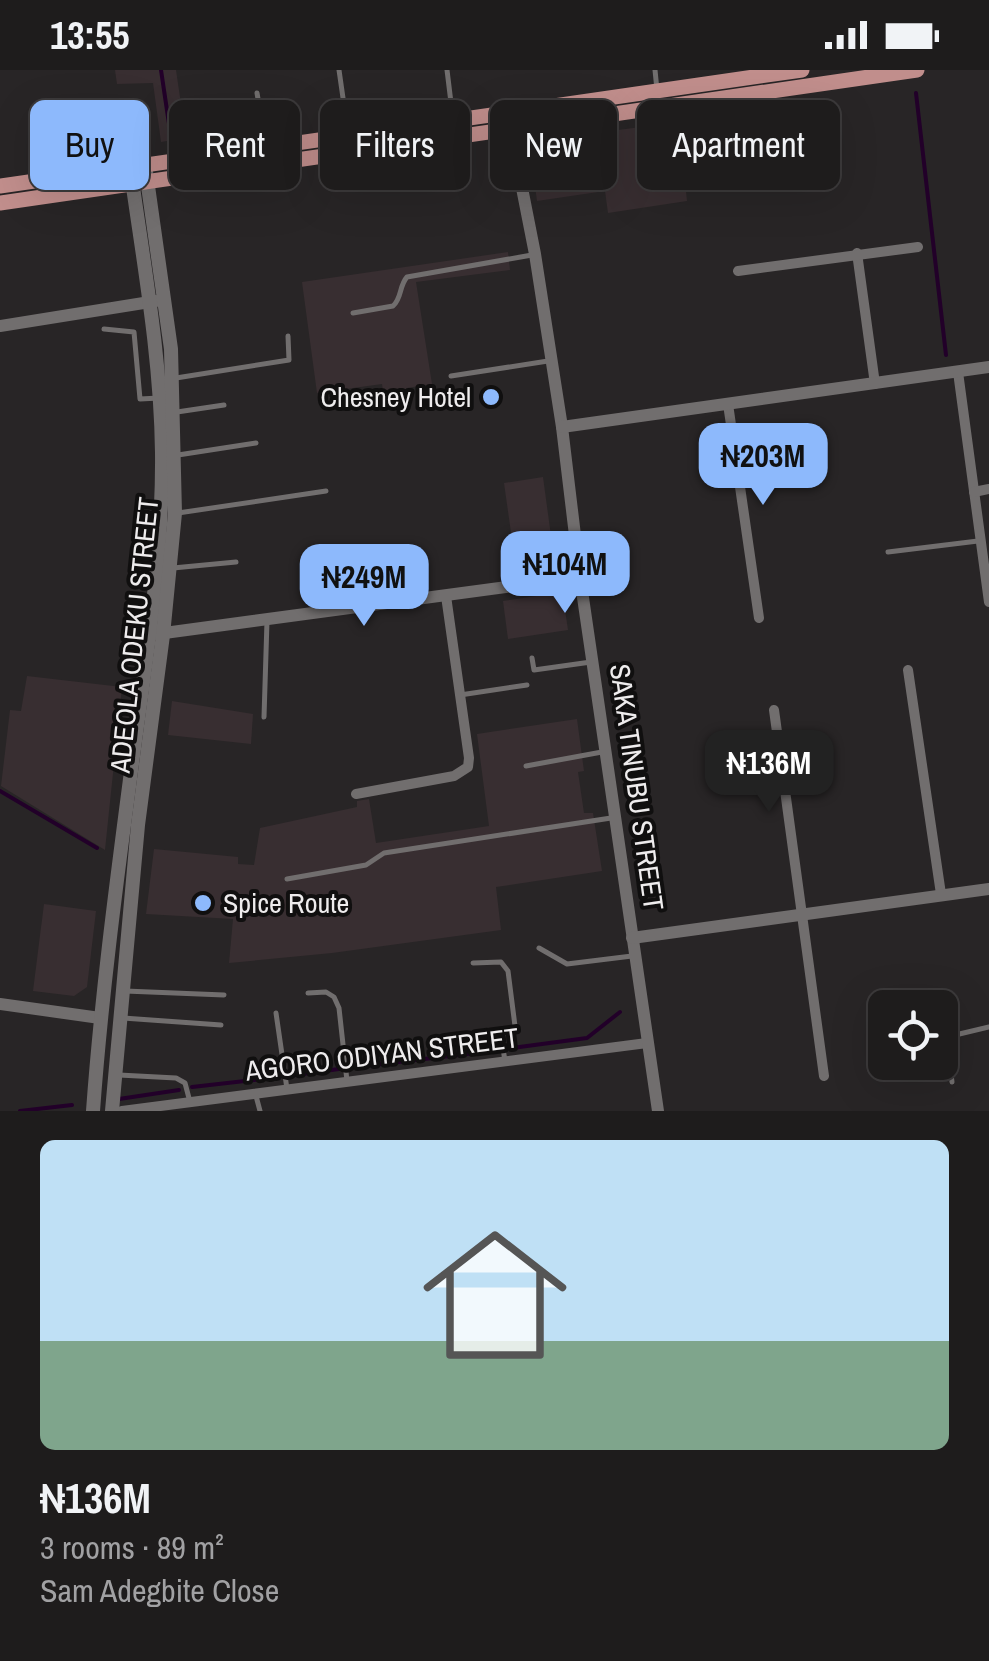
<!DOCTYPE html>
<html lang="en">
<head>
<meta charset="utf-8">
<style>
	body { margin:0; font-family:"Archivo Narrow",sans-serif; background:#2b2929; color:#f1f3f6; height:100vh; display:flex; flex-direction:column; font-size:38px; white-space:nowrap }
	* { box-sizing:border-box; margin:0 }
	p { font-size:32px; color:#a1a1a3 }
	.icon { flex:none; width:55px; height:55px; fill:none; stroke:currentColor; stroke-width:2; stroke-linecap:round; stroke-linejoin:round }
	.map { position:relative; height:1041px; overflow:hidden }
	.sheet { display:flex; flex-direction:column; background:#1e1c1c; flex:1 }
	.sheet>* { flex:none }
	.top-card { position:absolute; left:30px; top:30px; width:930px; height:90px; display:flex; gap:20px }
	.controls { position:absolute; left:868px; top:920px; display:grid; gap:20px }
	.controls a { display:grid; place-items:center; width:90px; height:90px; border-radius:15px; background:#1e1c1c; box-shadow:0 10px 40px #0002,0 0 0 2px #3c3a3b; font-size:50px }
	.price { position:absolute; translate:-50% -85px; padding:0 22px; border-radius:20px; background:#8db9fc; color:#111; font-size:32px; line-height:65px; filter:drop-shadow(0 2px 5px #0008) }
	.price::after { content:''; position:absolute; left:50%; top:60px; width:30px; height:22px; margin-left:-15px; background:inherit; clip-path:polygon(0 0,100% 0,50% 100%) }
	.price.on { background:#222; color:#fff }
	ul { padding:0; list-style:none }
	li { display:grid; align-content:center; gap:20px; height:530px; padding:0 40px }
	li span { display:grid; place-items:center; height:310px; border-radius:15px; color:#555 }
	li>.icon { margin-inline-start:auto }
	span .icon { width:180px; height:180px; fill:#fffc; stroke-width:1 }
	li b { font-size:42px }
	.pill { padding:0 35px; border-radius:15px; background:#1e1c1c; box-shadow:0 10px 40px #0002,0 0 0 2px #3c3a3b; font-size:35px; line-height:90px }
	.pill.on { background:#8db9fc; color:#111 }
	.status { display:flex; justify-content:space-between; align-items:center; height:70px; padding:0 50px; background:#1e1c1c; direction:ltr }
	.status svg { height:28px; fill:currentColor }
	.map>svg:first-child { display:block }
	.built { fill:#382e31 }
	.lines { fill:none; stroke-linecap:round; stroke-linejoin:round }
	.stream { stroke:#220029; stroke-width:4 }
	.service { stroke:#716e6e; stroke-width:5 }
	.minor { stroke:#716e6e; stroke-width:10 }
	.tertiary { stroke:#716e6e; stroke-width:12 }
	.secondary { stroke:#716e6e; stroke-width:14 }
	.primary { stroke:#c18e8c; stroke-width:15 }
	.poi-dot { fill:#8db9fc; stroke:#100f0f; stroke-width:4 }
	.labels { text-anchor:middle; stroke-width:8; stroke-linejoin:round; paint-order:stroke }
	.poi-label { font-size:28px; fill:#eeeced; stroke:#100f0f; text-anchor:end }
	.street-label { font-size:28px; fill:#eeeced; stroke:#100f0f }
</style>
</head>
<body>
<div class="status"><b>13:55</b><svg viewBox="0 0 49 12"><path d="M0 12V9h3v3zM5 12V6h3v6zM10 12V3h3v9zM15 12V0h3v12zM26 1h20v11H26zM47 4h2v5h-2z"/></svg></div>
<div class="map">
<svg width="989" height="1041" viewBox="0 0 989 1041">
	<rect width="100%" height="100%" fill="#282526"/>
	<g class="built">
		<polygon points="115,0 176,0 186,68 161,72 153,13 117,14"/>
		<polygon points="679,52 687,131 608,143 605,121 537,131 530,79 534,71"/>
		<polygon points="508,182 510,200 416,212 432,314 407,318 385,334 382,314 317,323 302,212"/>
		<polygon points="543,407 554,488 549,493 516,498 504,413"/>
		<polygon points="550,524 564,533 568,560 508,569 503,531"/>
		<polygon points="27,606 122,617 105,780 1,716 10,640 21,641"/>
		<polygon points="172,631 253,644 251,674 168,665"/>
		<polygon points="577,649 584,701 578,702 584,743 593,743 602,801 496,817 501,860 332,883 229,893 233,849 146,844 154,779 238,787 238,794 254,795 260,758 357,737 357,731 369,729 376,773 489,756 477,664"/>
		<polygon points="44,834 96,841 87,917 74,926 33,921"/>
	</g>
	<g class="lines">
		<g class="stream">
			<polyline points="161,0 172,74"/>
			<polyline points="916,23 946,285"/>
			<polyline points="0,721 97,778"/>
			<polyline points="512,978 587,968 620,942"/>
			<polyline points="355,997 493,981"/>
			<polyline points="295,1005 339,999"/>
			<polyline points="192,1017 279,1007"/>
			<polyline points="119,1029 179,1020"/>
			<polyline points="20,1041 72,1035"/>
		</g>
		<g class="service">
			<polyline points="339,0 348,63"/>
			<polyline points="447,0 453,49"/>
			<polyline points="655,0 657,20"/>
			<polyline points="257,23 266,76"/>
			<polyline points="92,75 127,69 130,94"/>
			<path d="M353,243L393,236C402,228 399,216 407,207L532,185"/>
			<polyline points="104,259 134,262 140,329 159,328"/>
			<polyline points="451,306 548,291"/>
			<polyline points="176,308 289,290 288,266"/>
			<polyline points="177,342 224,335"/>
			<polyline points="178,385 256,373"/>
			<polyline points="178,443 326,421"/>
			<polyline points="888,482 978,471"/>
			<polyline points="173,498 236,492"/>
			<polyline points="532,588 534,600 591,592"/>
			<polyline points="460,625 527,615"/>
			<polyline points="264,647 267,551"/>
			<polyline points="526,696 602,682"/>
			<polyline points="287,809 366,795 384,783 611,748"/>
			<polyline points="539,878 567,894 632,886"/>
			<polyline points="473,893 501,892 508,901 515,956 501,966"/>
			<polyline points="125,921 224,925"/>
			<polyline points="308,923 326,922 334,927 339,938 347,1011"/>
			<polyline points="276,943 287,1019"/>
			<polyline points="123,948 221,955"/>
			<polyline points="483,969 501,966 505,991"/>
			<polyline points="119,1005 176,1008 185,1013 190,1032"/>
			<polyline points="952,1012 947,972 951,966 989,957"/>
			<polyline points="256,1026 260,1041"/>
		</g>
		<g class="minor">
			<polyline points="857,183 875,314"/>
			<polyline points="738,201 918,177"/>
			<polyline points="958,302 989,532"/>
			<polyline points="728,334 759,548"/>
			<polyline points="974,422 989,419"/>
			<polyline points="908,600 941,824"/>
			<polyline points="774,640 824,1006"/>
			<polyline points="356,724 454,706 468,697 469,688 446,526"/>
			<polyline points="122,1041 647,973"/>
		</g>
		<g class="tertiary">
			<polyline points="509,52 535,184 562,357 580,507 658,1041"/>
			<polyline points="0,256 156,231"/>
			<polyline points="562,357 989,297"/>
			<polyline points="157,564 580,507"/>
			<polyline points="632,868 989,819"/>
			<polyline points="0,934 100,948"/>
		</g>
		<g class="secondary">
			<path d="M93,1041C102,917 119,794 135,671C148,575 163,479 162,383C161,289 144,196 131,103"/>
			<polyline points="112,1041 138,755 163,565 175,443 171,279 146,102"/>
		</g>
		<g class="primary">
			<polyline points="0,116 802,0"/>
			<polyline points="0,133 917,0"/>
		</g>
	</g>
	<g class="poi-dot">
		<circle cx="491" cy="327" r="10"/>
		<circle cx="203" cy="833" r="10"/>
	</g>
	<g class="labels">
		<g class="poi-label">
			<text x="471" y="337">Chesney Hotel</text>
			<text x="223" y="843" text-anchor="start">Spice Route</text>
		</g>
		<g class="street-label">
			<text transform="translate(134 565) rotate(-84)" y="10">ADEOLA ODEKU STREET</text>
			<text transform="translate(637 717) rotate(82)" y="10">SAKA TINUBU STREET</text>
			<text transform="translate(382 984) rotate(-7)" y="10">AGORO ODIYAN STREET</text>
		</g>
	</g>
</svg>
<div class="controls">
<a><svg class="icon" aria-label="locate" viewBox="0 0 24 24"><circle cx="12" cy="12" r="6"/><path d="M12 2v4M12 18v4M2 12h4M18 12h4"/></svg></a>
</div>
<b class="price" style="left:763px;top:438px">₦203M</b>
<b class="price" style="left:565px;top:546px">₦104M</b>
<b class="price" style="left:364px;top:559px">₦249M</b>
<b class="price on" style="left:769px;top:745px">₦136M</b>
<div class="top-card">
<a class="pill on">Buy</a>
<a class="pill">Rent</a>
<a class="pill">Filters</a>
<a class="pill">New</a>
<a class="pill">Apartment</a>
</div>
</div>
<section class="sheet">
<ul>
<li><span style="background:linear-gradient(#bfe0f5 65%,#7fa58c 0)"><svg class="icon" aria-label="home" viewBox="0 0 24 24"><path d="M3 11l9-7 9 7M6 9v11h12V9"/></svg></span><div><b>₦136M</b><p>3 rooms · 89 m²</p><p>Sam Adegbite Close</p></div></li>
</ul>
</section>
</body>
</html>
